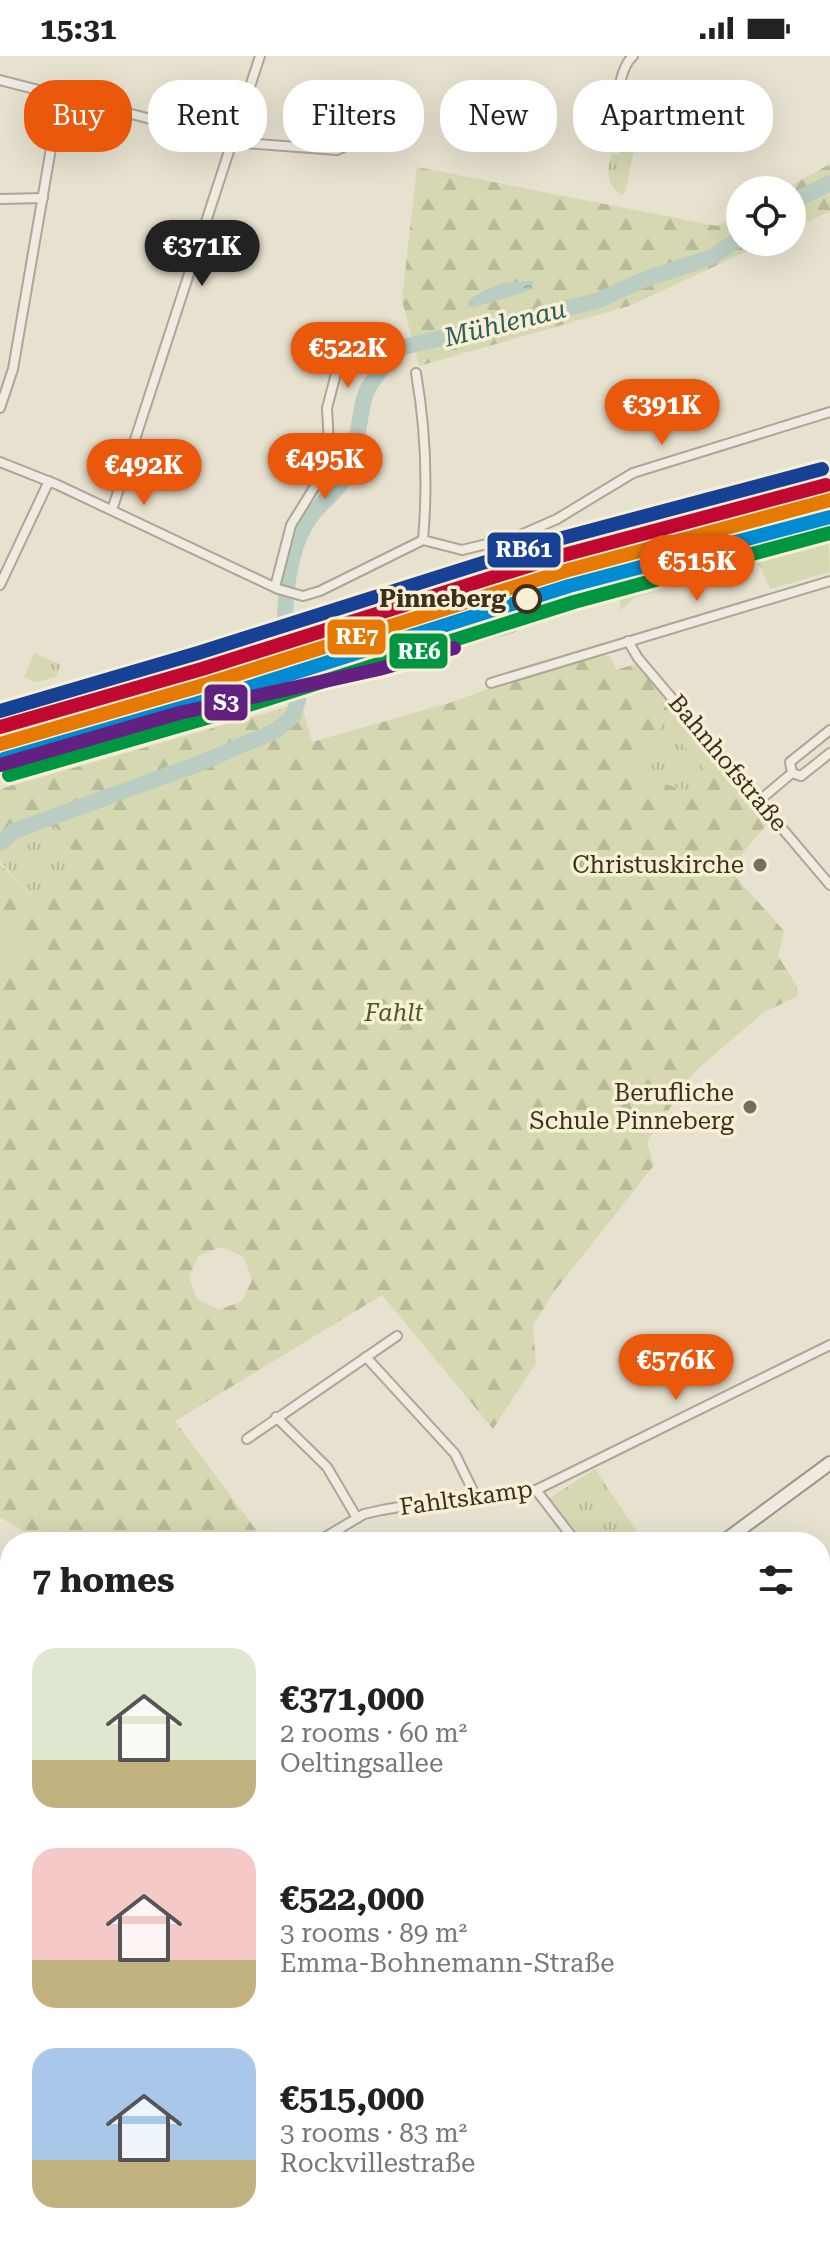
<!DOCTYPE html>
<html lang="en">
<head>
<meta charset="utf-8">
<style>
	body { margin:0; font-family:"Roboto Serif",serif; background:#f2f2f2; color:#222; height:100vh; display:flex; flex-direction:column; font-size:30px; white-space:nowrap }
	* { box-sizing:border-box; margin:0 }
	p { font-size:26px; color:#767676 }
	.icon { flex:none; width:44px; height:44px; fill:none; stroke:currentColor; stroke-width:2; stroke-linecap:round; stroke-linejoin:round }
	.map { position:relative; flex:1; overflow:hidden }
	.side { position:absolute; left:0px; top:1476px; width:830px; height:714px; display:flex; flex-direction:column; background:#fff; border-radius:32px 32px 0 0; box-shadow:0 8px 32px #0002 }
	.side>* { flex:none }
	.banner { position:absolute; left:24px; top:24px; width:782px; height:72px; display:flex; gap:16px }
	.controls { position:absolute; left:726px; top:120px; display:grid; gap:16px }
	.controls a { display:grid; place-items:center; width:80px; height:80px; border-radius:50%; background:#fff; box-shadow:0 8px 32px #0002; font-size:40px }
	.price { position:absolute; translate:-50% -68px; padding:0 18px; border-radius:28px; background:#ea580c; color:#fff; font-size:26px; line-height:52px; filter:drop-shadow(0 2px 4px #0008) }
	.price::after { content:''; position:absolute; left:50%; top:48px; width:24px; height:18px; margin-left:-12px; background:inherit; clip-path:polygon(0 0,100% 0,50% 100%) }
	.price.active { background:#222; color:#fff }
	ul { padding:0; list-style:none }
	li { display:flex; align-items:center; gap:24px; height:200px; padding:0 32px }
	li span { display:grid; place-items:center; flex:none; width:224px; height:160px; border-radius:24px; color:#555 }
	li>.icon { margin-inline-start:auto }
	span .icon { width:96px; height:96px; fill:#fffc; stroke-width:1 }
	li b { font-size:34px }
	h2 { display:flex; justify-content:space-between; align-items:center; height:96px; padding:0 32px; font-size:34px }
	.tag { padding:0 28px; border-radius:32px; background:#fff; box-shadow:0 8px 32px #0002; font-size:28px; line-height:72px }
	.tag.active { background:#ea580c; color:#fff }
	.status { display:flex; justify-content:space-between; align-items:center; height:56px; padding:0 40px; background:#fff; direction:ltr }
	.status svg { height:22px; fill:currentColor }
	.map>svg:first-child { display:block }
	.farmland { fill:url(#farmland-dots) }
	.grass { fill:#d5d8b1 }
	.forest { fill:url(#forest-firs); fill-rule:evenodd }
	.park { fill:url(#park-tufts) }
	.water { fill:url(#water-ripples) }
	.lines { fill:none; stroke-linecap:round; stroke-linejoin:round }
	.river { stroke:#bacdc2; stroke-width:16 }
	.minor-casing { stroke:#ada697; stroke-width:12 }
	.tertiary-casing { stroke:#ada697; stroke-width:14 }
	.secondary-casing { stroke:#9c9588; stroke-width:16 }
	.minor { stroke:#efebe1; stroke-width:8 }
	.tertiary { stroke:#efebe1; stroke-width:10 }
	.secondary { stroke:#efebe1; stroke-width:12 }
	.tram { stroke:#aeaba1; stroke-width:2 }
	.rail { stroke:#aeaba1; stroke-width:3; stroke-dasharray:14 14; stroke-linecap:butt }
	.rail-1-casing { stroke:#f8f0d5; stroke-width:20 }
	.rail-2-casing { stroke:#f8f0d5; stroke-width:20 }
	.rail-3-casing { stroke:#f8f0d5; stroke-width:20 }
	.rail-4-casing { stroke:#f8f0d5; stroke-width:20 }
	.rail-5-casing { stroke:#f8f0d5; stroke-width:20 }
	.rail-6-casing { stroke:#f8f0d5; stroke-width:20 }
	.rail-1 { stroke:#e67902; stroke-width:14 }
	.rail-2 { stroke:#008bd2; stroke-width:14 }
	.rail-3 { stroke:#c10831; stroke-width:14 }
	.rail-4 { stroke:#009641; stroke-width:14 }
	.rail-5 { stroke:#164194; stroke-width:14 }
	.rail-6 { stroke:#622181; stroke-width:14 }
	.stop-dot { fill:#f8f0d5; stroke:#3d2f1e; stroke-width:4 }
	.poi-dot { fill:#786d5c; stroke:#f8f0d5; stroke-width:3 }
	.labels { text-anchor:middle; stroke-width:7; stroke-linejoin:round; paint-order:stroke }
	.stop-label { font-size:24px; font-weight:bold; fill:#3d2f1e; stroke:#f8f0d5; text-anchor:end }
	.street-label { font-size:24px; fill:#3d2f1e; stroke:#f8f0d5 }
	.poi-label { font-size:24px; fill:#3d2f1e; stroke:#f8f0d5; text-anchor:end }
	.park-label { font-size:24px; font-style:italic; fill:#4a5b23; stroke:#f8f0d5 }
	.water-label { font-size:26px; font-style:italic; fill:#2d5e5d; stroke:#f8f0d5 }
	.line-badge { stroke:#f8f0d5; stroke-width:3 }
	.badge-label { font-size:22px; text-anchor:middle; font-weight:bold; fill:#fff }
</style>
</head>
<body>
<div class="status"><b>15:31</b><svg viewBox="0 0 49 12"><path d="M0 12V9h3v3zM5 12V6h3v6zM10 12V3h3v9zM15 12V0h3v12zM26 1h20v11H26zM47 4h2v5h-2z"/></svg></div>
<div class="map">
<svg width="830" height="2189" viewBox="0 0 830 2189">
	<defs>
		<pattern id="farmland-dots" width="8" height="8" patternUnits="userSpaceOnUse" patternTransform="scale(2)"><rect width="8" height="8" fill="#e8e2bf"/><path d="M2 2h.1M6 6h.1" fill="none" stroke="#c8c2a4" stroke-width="1.8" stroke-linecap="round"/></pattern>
		<pattern id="forest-firs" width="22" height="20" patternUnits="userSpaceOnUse" patternTransform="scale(2)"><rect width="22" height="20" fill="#d5d8b1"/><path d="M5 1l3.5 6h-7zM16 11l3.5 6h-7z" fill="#b8ba98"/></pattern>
		<pattern id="park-tufts" width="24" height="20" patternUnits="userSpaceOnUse" patternTransform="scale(2)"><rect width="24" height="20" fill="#d5d8b1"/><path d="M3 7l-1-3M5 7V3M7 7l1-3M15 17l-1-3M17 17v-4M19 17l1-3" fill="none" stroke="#b8ba98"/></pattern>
		<pattern id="water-ripples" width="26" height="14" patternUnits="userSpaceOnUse" patternTransform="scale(2)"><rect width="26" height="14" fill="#bacdc2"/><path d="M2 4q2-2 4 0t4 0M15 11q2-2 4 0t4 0" fill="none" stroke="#a1b0a6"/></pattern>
	</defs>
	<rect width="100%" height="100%" fill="#e7e1cf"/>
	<polygon class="farmland" points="316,2180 476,2180 483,2189 305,2189"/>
	<g class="grass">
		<polygon points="828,477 830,516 770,533 761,512 749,503 654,532 654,536 634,542 620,555 620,534"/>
		<polygon points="0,853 35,892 0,924"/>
		<polygon points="820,1983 830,1985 830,2189 695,2189 697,2180 820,2180"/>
	</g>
	<g class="forest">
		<polygon points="830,108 830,155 792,174 792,134 783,134"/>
		<polygon points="417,111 717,170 740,158 740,186 767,186 629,250 419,310 402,244"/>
		<path d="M588,598L610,600L616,614L639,607L768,767L729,813L784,875L778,900L796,929L798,940L764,956L694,1016L647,1086L654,1109L553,1237L533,1270L536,1307L493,1373L382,1239L175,1365L265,1486H42L0,1461V924L35,892L0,853V808L40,848L27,780L0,805V733L301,647L312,686L449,647ZM222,1191L244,1201L252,1224L242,1245L219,1254L197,1243L189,1221L199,1199Z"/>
	</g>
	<g class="park">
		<path d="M622,91L634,94L625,137L621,139C605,126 607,116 612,98L619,99Z"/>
		<polygon points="34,597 61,609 56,621 35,626 24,621"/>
		<polygon points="664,667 708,718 693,736 630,718"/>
		<polygon points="50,769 57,772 74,798 40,849 0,805 27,780"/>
		<polygon points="595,1413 644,1486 581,1486 548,1443"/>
	</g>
	<path class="water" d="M533,225L532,233C522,237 476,252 468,251L469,244C490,230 508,224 533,225Z"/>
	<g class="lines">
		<g class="river">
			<polyline points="792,146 830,127"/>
			<path d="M285,595C284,553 285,499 309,463C321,445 340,435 348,415C358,391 358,367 364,343C369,324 387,307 399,292L597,245L643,224L712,201L740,182"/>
			<polyline points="0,787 14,775 198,708 275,675 293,660 298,644 295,633"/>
		</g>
		<g class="minor-casing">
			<g id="minor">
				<path d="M0,24L244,87L337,94C348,89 358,83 361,72L358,65L347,69L342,92"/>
				<path d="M616,57L628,62L630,67L624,77L614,70C617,50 618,13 633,0"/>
				<polyline points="0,143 43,142"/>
				<circle cx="341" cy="300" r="10"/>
				<path d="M416,317C426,374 428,426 423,484"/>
				<polyline points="0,352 13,313 60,40"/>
				<polyline points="0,406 58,429 278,533 303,540 320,535 423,484 462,494 516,481 557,463 633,417 830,356"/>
				<polyline points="112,454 260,0"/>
				<polyline points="0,529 49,425"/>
				<polyline points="275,531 291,469 325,414 329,388 327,352 338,310"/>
				<polyline points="628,585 638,602 830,829"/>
				<polyline points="491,627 830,525"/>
				<polyline points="792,717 790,706 830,674"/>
				<polyline points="760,744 792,717 801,720 830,697"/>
				<polyline points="366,1301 455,1398 477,1443"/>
				<polyline points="276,1361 327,1411 357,1462"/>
				<polyline points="247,1383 397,1280"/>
				<polyline points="536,1434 576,1486"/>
				<polyline points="337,1474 346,1486"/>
				<polyline points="317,1486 364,1458 382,1454 439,1444 536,1434 830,1289"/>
				<polyline points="0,1690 10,1683"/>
				<polyline points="0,1774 10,1754"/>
				<polyline points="564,2189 565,2180"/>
			</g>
		</g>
		<g class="tertiary-casing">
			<polyline id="tertiary" points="820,1603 830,1603"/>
		</g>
		<g class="secondary-casing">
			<g id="secondary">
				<polyline points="723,1486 830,1407"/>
				<polyline points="0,1984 10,1975"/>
			</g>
		</g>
		<use href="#minor" class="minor"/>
		<use href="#tertiary" class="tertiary"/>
		<use href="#secondary" class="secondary"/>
		<polyline class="tram" points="454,592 515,575"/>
		<polyline class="rail" points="652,511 723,496 830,465"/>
		<g class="rail-1-casing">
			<polyline id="rail-1" points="0,688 207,628 565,515 830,444"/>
		</g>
		<g class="rail-2-casing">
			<polyline id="rail-2" points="4,703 212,643 569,530 830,461"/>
		</g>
		<g class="rail-3-casing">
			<polyline id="rail-3" points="0,671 202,613 560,500 826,429"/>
		</g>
		<g class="rail-4-casing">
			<polyline id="rail-4" points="9,719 217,659 574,546 830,477"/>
		</g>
		<g class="rail-5-casing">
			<polyline id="rail-5" points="0,655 198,597 555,484 822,413"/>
		</g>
		<g class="rail-6-casing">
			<polyline id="rail-6" points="0,709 179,657 379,613 454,592"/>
		</g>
		<use href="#rail-1" class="rail-1"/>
		<use href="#rail-2" class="rail-2"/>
		<use href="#rail-3" class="rail-3"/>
		<use href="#rail-4" class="rail-4"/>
		<use href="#rail-5" class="rail-5"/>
		<use href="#rail-6" class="rail-6"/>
	</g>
	<circle class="stop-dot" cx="527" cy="543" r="13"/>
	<g class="poi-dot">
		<circle cx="760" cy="809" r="8"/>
		<circle cx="750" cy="1051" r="8"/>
	</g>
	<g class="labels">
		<g class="stop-label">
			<text x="506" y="551">Pinneberg</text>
		</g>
		<g class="street-label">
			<text transform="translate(728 707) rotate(50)" y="8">Bahnhofstraße</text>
			<text transform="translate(466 1442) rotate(-8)" y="8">Fahltskamp</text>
		</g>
		<g class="poi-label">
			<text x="744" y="817">Christuskirche</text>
			<text x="734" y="1045">Berufliche<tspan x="734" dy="28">Schule Pinneberg</tspan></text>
		</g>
		<g class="park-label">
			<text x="394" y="965">Fahlt</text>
		</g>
		<g class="water-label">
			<text transform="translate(505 267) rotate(-14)" y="9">Mühlenau</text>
		</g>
	</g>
	<g class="line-badge">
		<rect x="486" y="475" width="76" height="38" rx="8" fill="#164194"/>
		<rect x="326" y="562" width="61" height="38" rx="8" fill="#e67902"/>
		<rect x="388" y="576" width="61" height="38" rx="8" fill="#009641"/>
		<rect x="203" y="627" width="46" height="39" rx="8" fill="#622181"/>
	</g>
	<g class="badge-label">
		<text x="524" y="501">RB61</text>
		<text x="357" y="588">RE7</text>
		<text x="419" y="603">RE6</text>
		<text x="226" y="654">S3</text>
	</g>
</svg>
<div class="controls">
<a><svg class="icon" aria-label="locate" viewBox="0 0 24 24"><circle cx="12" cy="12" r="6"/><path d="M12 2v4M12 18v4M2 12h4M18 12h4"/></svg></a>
</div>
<b class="price active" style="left:202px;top:232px">€371K</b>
<b class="price" style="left:348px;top:334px">€522K</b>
<b class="price" style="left:662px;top:391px">€391K</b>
<b class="price" style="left:325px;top:445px">€495K</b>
<b class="price" style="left:144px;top:451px">€492K</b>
<b class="price" style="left:697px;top:547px">€515K</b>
<b class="price" style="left:676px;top:1346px">€576K</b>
<div class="banner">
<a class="tag active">Buy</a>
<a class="tag">Rent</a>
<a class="tag">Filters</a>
<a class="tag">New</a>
<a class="tag">Apartment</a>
</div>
<section class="side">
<h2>7 homes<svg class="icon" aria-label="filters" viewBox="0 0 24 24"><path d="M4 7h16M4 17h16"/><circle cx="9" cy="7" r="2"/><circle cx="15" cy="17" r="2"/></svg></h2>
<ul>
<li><span style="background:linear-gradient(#dfe7d0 70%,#c2b280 0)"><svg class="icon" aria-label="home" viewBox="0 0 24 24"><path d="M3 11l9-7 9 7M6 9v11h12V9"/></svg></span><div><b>€371,000</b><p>2 rooms · 60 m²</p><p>Oeltingsallee</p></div></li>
<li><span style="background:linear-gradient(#f6c9c9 70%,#c2b280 0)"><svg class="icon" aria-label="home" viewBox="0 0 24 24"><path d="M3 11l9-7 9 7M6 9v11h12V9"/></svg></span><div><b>€522,000</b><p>3 rooms · 89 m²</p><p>Emma-Bohnemann-Straße</p></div></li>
<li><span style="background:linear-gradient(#a9c7e8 70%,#c2b280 0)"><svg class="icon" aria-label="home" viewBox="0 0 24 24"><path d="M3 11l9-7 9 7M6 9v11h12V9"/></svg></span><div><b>€515,000</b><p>3 rooms · 83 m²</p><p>Rockvillestraße</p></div></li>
</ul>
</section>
</div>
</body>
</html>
